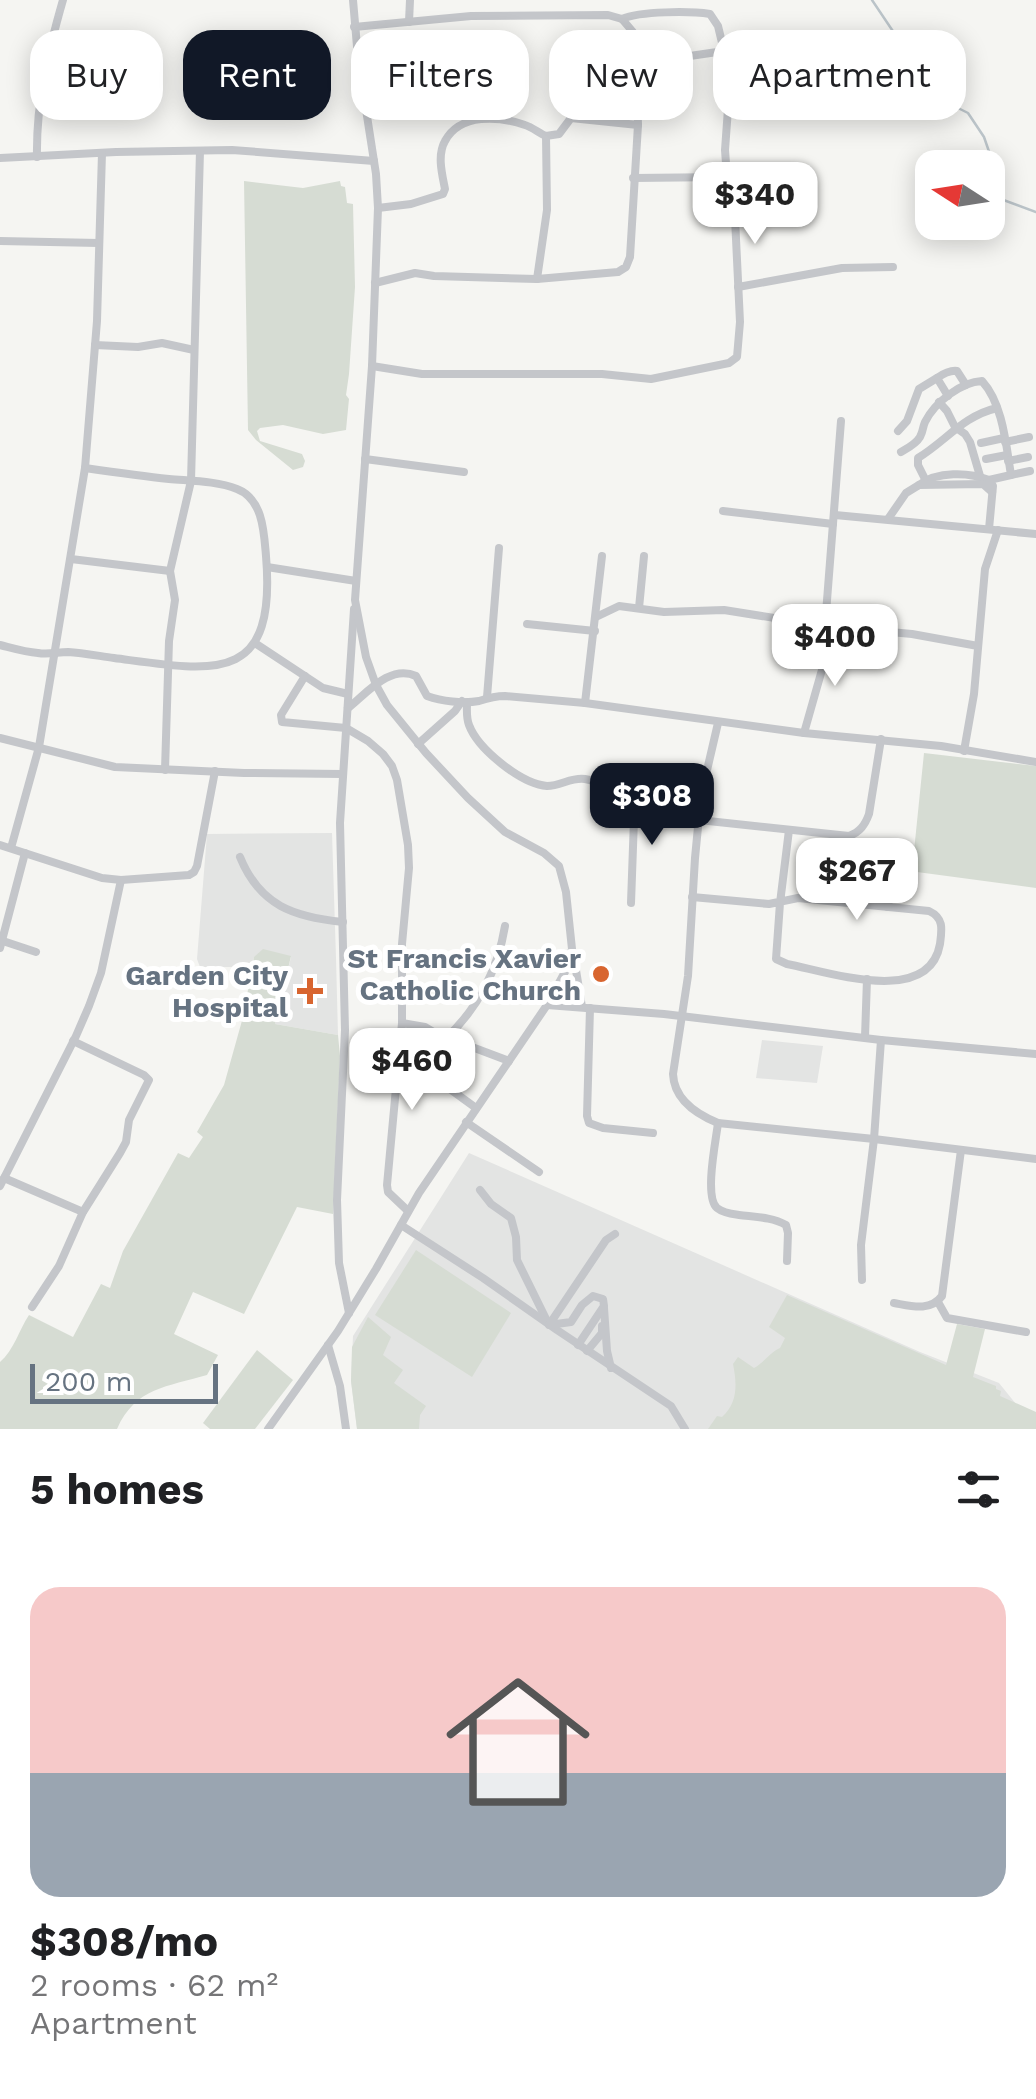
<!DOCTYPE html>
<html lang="en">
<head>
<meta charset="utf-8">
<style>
	body { margin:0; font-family:"Work Sans",sans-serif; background:#f2f2f2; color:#202124; height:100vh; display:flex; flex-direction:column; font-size:38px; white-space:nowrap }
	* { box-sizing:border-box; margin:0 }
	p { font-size:32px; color:#757577 }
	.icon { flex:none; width:55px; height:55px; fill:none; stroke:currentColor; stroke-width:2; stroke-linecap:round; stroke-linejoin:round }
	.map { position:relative; height:1429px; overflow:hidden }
	.side { display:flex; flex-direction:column; background:#fff; flex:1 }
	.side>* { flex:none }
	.hud { position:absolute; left:30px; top:30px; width:978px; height:90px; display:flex; gap:20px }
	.needle { width:65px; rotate:282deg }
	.tools { position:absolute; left:915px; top:150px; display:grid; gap:20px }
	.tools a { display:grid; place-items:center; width:90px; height:90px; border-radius:20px; background:#fff; box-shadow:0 5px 25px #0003; font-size:50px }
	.scale { position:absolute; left:30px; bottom:25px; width:188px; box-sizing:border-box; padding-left:10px; border:5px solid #667381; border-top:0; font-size:28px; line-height:35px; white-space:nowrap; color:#667381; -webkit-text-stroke:8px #fff; paint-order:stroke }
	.price { position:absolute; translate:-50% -85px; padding:0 22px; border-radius:20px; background:#fff; color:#222; font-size:32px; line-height:65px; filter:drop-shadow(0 2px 5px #0008) }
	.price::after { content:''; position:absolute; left:50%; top:60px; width:30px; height:22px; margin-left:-15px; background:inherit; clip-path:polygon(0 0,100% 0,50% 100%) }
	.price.on { background:#111827; color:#fff }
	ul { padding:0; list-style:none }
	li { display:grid; align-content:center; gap:20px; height:530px; padding:0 30px }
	li span { display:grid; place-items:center; height:310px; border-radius:30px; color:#555 }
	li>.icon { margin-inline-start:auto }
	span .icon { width:180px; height:180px; fill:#fffc; stroke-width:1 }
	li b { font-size:42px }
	h2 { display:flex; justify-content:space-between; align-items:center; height:120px; padding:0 30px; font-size:42px }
	.pill { padding:0 35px; border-radius:30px; background:#fff; box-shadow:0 5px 25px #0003; font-size:35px; line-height:90px }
	.pill.on { background:#111827; color:#fff }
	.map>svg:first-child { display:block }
	.built { fill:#e3e4e3 }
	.green { fill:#d6dcd3 }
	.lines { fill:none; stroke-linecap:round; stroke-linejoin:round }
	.stream { stroke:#bbc4c9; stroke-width:2.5 }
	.minor { stroke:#c4c6ca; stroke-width:8 }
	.poi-dot { fill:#d8652f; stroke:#fff; stroke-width:4 }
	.labels { text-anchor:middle; stroke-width:10; stroke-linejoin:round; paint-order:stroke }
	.poi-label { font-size:28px; font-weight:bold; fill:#667381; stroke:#fff; text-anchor:end }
</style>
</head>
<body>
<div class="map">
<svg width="1036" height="1429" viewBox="0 0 1036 1429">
	<rect width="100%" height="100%" fill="#f5f5f2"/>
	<g class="built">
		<polygon points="332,833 336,958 338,1035 275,1024 291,957 254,957 252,967 200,967 197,959 207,834"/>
		<polygon points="762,1040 823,1046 817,1083 756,1078"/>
		<polygon points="469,1153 920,1352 999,1383 1036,1429 357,1429 351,1381 353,1336"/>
	</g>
	<g class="green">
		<polygon points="244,181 303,188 340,181 341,186 345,187 347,203 353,204 355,287 349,374 346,395 349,399 346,430 323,434 283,425 260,428 257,431 260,441 302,454 305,461 303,467 293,470 256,440 248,430"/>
		<polygon points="924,753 1036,766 1036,888 917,872 913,861"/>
		<path d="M263,949L291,956L275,1024L338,1035L340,1056L333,1214L297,1207L244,1314L193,1292L174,1334L218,1355L207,1375C167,1387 136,1387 117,1429H0V1362C14,1350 19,1330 29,1315L73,1337L101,1284L110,1288L123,1251L178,1153L189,1158L203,1137L197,1132L224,1085L243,1017L254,957Z"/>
		<polygon points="416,1250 511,1313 472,1377 375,1315"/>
		<path d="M787,1295L946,1365L957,1324L985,1329L973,1377L996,1386V1389L1001,1391L1000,1396L1036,1412V1429H708L717,1416L722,1417C738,1403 737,1384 733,1364L738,1357L754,1368C764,1363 770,1352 780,1348L785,1338L769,1327Z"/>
		<polygon points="368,1317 391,1337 383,1355 403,1370 394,1383 426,1406 420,1415 419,1429 357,1429 351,1381 352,1347"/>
		<polygon points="257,1350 293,1380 255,1429 210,1429 203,1423"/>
	</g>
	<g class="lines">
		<g class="stream">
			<polyline points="872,0 917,67 921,82 932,95 968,113 984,137 995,169 988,187"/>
			<polyline points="988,190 990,195 1036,212"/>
		</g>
		<g class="minor">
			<path d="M622,19C640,11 690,11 710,14L718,26L724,51"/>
			<polyline points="409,22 410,0"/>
			<polyline points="354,27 471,16 608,15 622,19 633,32 636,54 638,125 630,257 626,267 618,272 537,279 434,276 415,273 375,283"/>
			<path d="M37,157C36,103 48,52 63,0"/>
			<polyline points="0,158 116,152 232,150 374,161"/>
			<polyline points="633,178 727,177"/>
			<path d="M378,208L411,204L443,194L445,189C442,174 437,155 445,141C460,113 499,116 525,125C532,127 539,133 546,136L559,134L571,118L638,125"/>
			<polyline points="0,241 99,243"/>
			<polyline points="537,279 547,210 546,136"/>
			<polyline points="738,287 842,268 893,267"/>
			<polyline points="95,345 138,347 162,343 194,350"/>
			<polyline points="372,366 422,374 602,374 651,379 729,363 737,357 740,322 735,218 727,177 725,150 729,95 724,51 683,57 636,54"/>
			<path d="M948,396L937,378C943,374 950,370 957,371L966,385"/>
			<polyline points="939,402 947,411 955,427 965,434 970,442 980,476"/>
			<polyline points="898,431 907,421 919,389 937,378"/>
			<polyline points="1005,442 1029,437"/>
			<polyline points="981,443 1004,438"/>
			<path d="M901,452C908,448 916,444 920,437C924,429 922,429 925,422C935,402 961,382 982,381C1003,404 1006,445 1011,475L989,480"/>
			<polyline points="365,459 464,472"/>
			<polyline points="986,459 1007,455"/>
			<polyline points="1008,461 1028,457"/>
			<polyline points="1011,475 1030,471"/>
			<path d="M925,479L918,465V458C946,441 963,416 997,408"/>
			<path d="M919,485C937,471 969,472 989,480L993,486L989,529"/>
			<polyline points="723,511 833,524"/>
			<polyline points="835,515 1036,534"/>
			<polyline points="888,519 906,493 919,485 983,484 992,492"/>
			<polyline points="71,559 170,571"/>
			<polyline points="267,567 356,581"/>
			<polyline points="639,608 644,556"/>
			<polyline points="596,617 619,606 664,612 724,610 825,626 912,634 978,646"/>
			<polyline points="527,624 595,631"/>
			<polyline points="825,626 841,421"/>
			<polyline points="255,643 323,688 348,694"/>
			<path d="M0,645C12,648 25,652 38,653C48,655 58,652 68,652C83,653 99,656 114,658C213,671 277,687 266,556C264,532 263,499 237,489C217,481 191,481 169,479C141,476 113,472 85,468"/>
			<polyline points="305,676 281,715 282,722 346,728 368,741 383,754 392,766 397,780 408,845 409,868 402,944 402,1023 387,1185 388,1192 408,1211"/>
			<polyline points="487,697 499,548"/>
			<path d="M467,702C467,710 466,717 469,725C478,749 521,784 547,786C561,786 571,777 585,779C605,783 625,790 646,793C664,796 683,796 701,796"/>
			<polyline points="585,703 602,556"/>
			<path d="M348,708C367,693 390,664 416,676L427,696C441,701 463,704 479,701C488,698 495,696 505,696L585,703L804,733L941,746L1036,762"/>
			<path d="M718,723L701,796L695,858L688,976L673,1074C674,1099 696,1114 718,1123L874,1139L1036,1159"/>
			<polyline points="804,733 831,638 841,627"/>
			<polyline points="0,738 115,767 244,773 342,774"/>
			<polyline points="418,744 455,711 462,701"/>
			<polyline points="964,751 974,694 985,569 998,530"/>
			<polyline points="165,770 169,641 175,600 170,571 191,481 200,151"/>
			<path d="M699,820L849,836C860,832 865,825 869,814L881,739"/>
			<polyline points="0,845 102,878 121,880 189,875 194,872 197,866 215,771"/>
			<polyline points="11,848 39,747 85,468 97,321 102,153"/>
			<path d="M240,857C260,906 294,917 343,922"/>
			<path d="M692,897L769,904L798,898L929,911C944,918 942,929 940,944C929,1007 829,972 787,964L776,959L780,903L789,830"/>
			<polyline points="631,903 635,791"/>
			<polyline points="888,907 892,863"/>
			<polyline points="0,940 36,952"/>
			<polyline points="0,948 25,853"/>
			<polyline points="573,952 582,1007"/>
			<polyline points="547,1005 664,1014 881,1040 1036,1054"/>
			<polyline points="590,1008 587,1116 589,1123 603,1128 653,1133"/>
			<polyline points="402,1023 425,1027 445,1039 464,1044 509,1061"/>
			<polyline points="865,1037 867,979"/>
			<path d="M445,1039C478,1009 498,969 505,926"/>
			<polyline points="399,1052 476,1108"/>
			<polyline points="466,1122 539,1172"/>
			<path d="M718,1123C716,1140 704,1197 717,1208C723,1213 732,1214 739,1215C755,1217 772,1217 786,1225L788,1233L787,1261"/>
			<polyline points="4,1178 83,1212"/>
			<polyline points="0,1186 76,1036 89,1006 101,973 121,880"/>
			<polyline points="480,1190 491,1204 511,1218 516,1237 517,1260 547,1321"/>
			<polyline points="401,1225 483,1278 557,1330 671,1406 685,1429"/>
			<polyline points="862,1280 861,1245 874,1139 881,1040"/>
			<polyline points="938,1302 947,1318 1026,1332"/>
			<path d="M894,1303C911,1306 930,1312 942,1296L961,1150"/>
			<polyline points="32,1307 59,1266 83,1212 120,1153 126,1142 129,1120 149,1080 144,1075 73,1041"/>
			<polyline points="604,1308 607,1351 611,1368"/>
			<polyline points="349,1313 339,1263 337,1200 345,1030 340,823 354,609"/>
			<polyline points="328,1345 340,1386 346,1429"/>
			<polyline points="578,1345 604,1306 603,1299 593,1296 582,1305 571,1322 549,1325 606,1240 615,1234"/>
			<polyline points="587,1351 602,1333 602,1326"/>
			<polyline points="268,1429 338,1331 376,1269 419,1193 547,1005 566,970 572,949 566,892 559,866 544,853 505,832 468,798 426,753 387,705 376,685 366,657 355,600 372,366 378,208 376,174 358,58 353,0"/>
		</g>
	</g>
	<g class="poi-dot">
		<circle cx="601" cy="974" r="10"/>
		<path d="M305 976h10v10h10v10h-10v10h-10v-10h-10v-10h10z"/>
	</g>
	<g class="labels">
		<g class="poi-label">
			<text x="581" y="968">St Francis Xavier<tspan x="581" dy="32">Catholic Church</tspan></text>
			<text x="288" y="985">Garden City<tspan x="288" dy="32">Hospital</tspan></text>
		</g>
	</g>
</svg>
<div class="tools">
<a><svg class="needle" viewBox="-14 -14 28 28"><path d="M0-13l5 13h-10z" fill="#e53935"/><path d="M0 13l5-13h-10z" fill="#757577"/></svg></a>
</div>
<div class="scale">200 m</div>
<b class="price" style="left:755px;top:247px">$340</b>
<b class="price" style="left:835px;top:689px">$400</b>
<b class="price on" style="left:652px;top:848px">$308</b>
<b class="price" style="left:857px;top:923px">$267</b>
<b class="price" style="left:412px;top:1113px">$460</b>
<div class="hud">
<a class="pill">Buy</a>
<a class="pill on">Rent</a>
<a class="pill">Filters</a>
<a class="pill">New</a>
<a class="pill">Apartment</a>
</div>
</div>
<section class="side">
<h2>5 homes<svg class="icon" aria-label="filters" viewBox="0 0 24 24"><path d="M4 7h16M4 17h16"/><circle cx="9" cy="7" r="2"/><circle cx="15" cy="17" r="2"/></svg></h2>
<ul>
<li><span style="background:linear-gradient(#f6c9c9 60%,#9aa5b1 0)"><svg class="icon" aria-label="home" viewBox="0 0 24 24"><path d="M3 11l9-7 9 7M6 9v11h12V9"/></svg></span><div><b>$308/mo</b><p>2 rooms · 62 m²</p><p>Apartment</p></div></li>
</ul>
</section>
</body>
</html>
